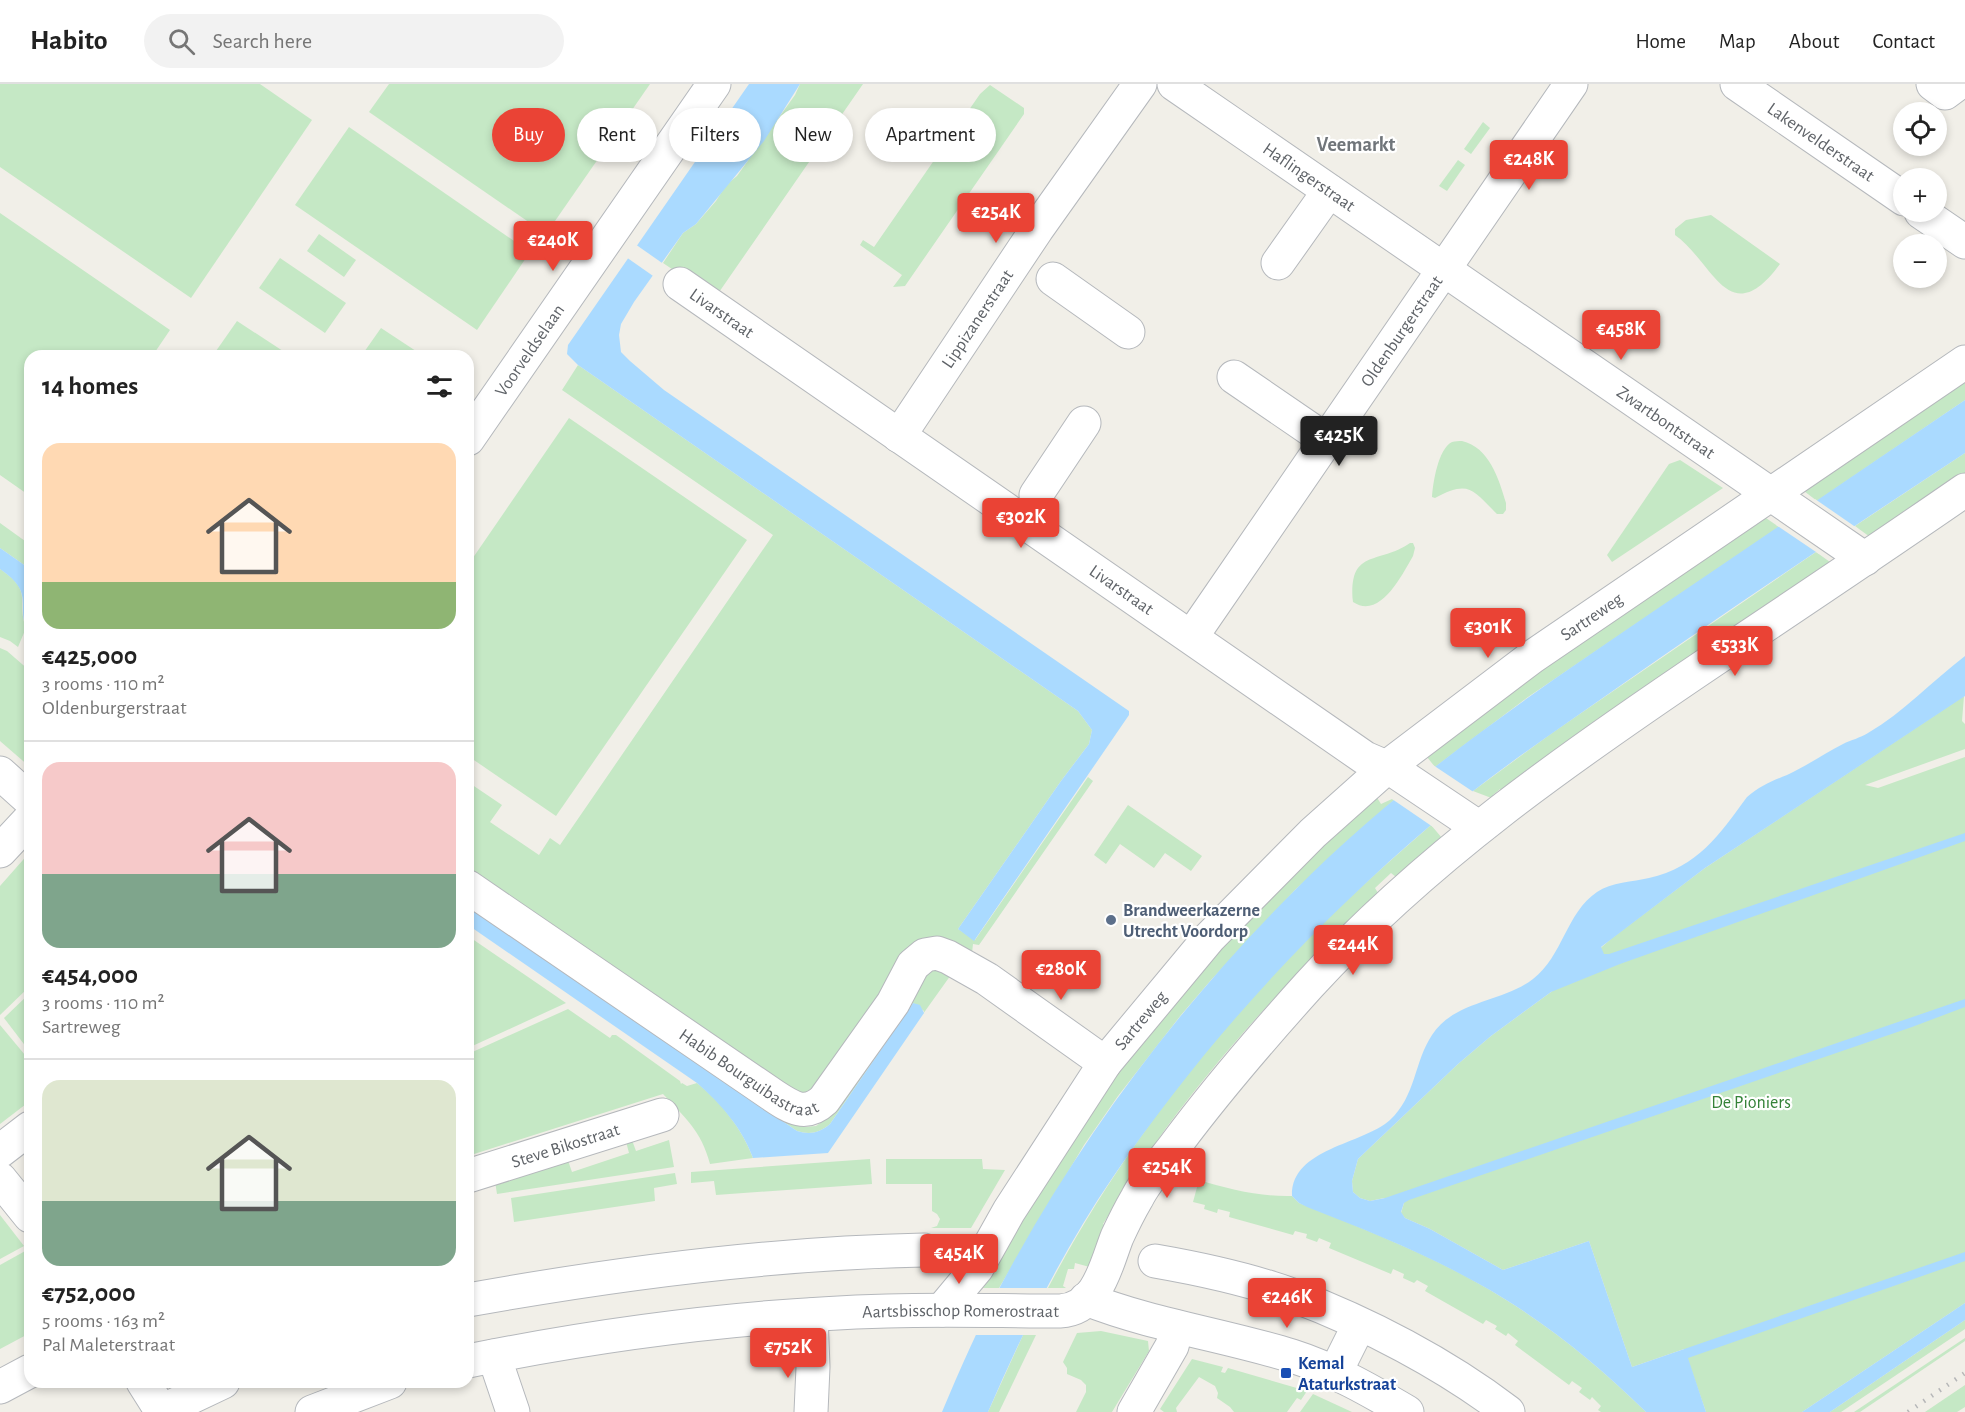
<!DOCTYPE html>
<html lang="en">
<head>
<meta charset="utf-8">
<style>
	body { margin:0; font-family:"Alegreya Sans",sans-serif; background:#f2f2f2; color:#222; height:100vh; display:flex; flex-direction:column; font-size:22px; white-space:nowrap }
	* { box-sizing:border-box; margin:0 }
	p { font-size:20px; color:#767676 }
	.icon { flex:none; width:33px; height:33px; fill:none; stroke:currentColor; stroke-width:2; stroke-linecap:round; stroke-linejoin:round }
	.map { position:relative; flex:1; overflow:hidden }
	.sheet { position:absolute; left:24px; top:266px; width:450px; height:1038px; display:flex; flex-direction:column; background:#fff; border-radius:18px; box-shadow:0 3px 9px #0003 }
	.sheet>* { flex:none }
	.guide { position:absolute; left:492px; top:24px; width:570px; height:54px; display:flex; gap:12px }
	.controls { position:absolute; left:1893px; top:18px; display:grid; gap:12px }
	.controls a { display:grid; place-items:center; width:54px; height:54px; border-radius:50%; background:#fff; box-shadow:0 3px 9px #0003; font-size:30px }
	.price { position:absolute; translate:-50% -51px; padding:0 14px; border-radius:6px; background:#ea4335; color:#fff; font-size:20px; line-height:39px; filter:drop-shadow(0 2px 3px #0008) }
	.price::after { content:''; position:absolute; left:50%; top:36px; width:18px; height:14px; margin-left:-9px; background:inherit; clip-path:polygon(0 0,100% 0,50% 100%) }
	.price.current { background:#222; color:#fff }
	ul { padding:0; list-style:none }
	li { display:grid; align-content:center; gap:12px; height:318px; padding:0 18px }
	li+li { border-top:2px solid #e0e0e0 }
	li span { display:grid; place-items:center; height:186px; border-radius:18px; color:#555 }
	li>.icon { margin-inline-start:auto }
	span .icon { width:108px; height:108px; fill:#fffc; stroke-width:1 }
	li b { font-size:26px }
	h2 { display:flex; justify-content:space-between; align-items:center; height:72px; padding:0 18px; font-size:26px }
	.chip { padding:0 21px; border-radius:27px; background:#fff; box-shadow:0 3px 9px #0003; font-size:21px; line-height:54px }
	.chip.current { background:#ea4335; color:#fff }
	header { display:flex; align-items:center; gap:36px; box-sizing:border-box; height:84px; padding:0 30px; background:#fff; border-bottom:2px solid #e0e0e0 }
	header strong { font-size:28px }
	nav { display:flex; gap:33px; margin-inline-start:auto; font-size:21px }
	.search { width:420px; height:54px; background:#f2f2f2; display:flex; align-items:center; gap:15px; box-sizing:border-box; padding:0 21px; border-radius:33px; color:#767676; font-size:22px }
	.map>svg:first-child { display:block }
	.green { fill:#c5e8c5 }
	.water { fill:#aadaff }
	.pier { fill:#f1efe8 }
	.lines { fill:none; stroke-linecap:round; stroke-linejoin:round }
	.minor-casing { stroke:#b5b8bc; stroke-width:35 }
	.minor { stroke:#fff; stroke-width:33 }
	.rail { stroke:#b6b7b8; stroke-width:4.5; stroke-dasharray:1.5 8; stroke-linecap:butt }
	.service-dot { fill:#5c6f8a; stroke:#fff; stroke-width:2 }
	.transit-dot { fill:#1a4fb4; stroke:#fff; stroke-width:2 }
	.labels { text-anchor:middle; stroke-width:4.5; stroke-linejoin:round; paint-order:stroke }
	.street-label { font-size:18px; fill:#5f6368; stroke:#fff }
	.service-label { font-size:18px; font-weight:bold; fill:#4e5e75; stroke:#fff; text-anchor:start }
	.park-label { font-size:18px; fill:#348238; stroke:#fff }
	.transit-label { font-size:18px; font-weight:bold; fill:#164399; stroke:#fff; text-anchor:start }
	.neighbourhood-label { font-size:20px; font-weight:bold; fill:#70757a; stroke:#fff }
</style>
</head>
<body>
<header>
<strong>Habito</strong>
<div class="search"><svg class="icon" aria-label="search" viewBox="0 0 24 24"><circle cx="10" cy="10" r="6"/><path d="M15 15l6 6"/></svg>Search here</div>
<nav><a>Home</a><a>Map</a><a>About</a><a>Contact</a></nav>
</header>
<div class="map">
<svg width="1965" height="1328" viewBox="0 0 1965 1328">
	<rect width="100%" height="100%" fill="#f1efe8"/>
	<g class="green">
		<polygon points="0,0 260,0 312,36 191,214 0,83"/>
		<polygon points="389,0 650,0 546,150 369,28"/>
		<polygon points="800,0 863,0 715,214 663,179 683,149 696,140 716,117 726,101 737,92 795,11"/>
		<polygon points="990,1 1024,24 1024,30 905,202 893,203 902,191 860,161 863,156 874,163 980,10"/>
		<polygon points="1483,38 1490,44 1471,70 1464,65"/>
		<polygon points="349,43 530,168 477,246 295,121"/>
		<polygon points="1458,76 1465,81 1447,107 1439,102"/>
		<polygon points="0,129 170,246 153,271 30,272 30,412 0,391"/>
		<path d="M1711,131L1780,180C1729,249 1714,179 1675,151V145L1686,136Z"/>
		<polygon points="319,150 356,176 344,193 307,167"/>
		<polygon points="280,174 346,219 325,249 259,204"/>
		<polygon points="237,237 289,271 223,271 216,267"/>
		<polygon points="381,244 422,271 362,271"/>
		<polygon points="578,281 1078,627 1092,646 1089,660 1061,697 958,845 975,856 1088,693 1093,697 979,861 973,860 972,869 928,856 917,856 909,864 890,892 824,999 802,1011 468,792 468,698 502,721 490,738 539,771 550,754 560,761 773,451 562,306"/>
		<polygon points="1965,287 1965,316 1817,417 1804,407"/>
		<polygon points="569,334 747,456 556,732 468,672 468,481"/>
		<path d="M1462,357C1489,363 1499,395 1506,419V426L1503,430H1497C1472,405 1469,396 1435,414L1432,413C1433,399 1438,365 1452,358C1455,357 1459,357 1462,357Z"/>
		<polygon points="1965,369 1965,398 1870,453 1855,442"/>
		<polygon points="1680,376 1723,404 1612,478 1607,471 1669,380"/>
		<polygon points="1763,432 1779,443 1528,613 1435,683 1423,668"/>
		<polygon points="0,439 25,457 30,451 30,485 0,464"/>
		<path d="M1410,459H1413L1415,464L1413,472C1402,491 1380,536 1353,518C1348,464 1378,481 1410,459Z"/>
		<polygon points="1816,468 1830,478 1831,481 1507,713 1500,705 1493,711 1495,714 1494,715 1473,707 1552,649"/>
		<path d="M0,485C34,508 16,515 26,544L18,563L10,557L0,553Z"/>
		<polygon points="0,564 7,567 30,587 30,683 0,657"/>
		<polygon points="1964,612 1962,637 1965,640 1965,665 1865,701 1878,704 1965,673 1965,1219 1802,1328 1706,1328 1684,1265 1632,1283 1589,1157 1503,1186 1430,1145 1405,1134 1401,1129 1404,1119 1384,1114 1370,1117 1360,1114 1353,1108 1352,1097 1358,1075 1458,980 1491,952 1551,908 1612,854 1705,784"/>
		<polygon points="1376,712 1381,720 1392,715 1394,716 1296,805 1211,896 1181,931 1118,1012 1084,1061 999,1204 982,1204 983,1195 1109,984 1259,823"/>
		<polygon points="1128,721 1202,772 1191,787 1165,769 1154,784 1120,760 1106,780 1094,771"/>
		<path d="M1431,741L1442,754L1396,793L1391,789L1375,804L1378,809C1302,882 1229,959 1166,1044C1144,1075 1123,1108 1103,1140L1113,1146L1097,1185L1075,1179L1074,1185H1068L1063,1202L1066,1204H1048C1117,1073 1209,953 1313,848C1351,811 1391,776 1431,741Z"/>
		<polygon points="30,768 30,902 0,931 0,802"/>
		<path d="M468,822L804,1043L816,1042L826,1035L923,893L933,885L953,888L923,930L924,927L913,919L830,1040C819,1049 810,1051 797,1047Z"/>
		<polygon points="468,852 566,919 468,964"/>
		<polygon points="30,909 30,968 4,934"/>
		<path d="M568,925L610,954L612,951H616L680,997L681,1000L682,999L687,1002L697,999C722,1019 742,1045 753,1074L710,1080C701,1046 685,1034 663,1010L471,1071L468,1062V970Z"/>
		<polygon points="0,941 30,977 30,1017 0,1040"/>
		<polygon points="629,1048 636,1067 669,1056 674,1083 497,1110 494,1091 565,1068 572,1088 629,1069 624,1050"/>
		<polygon points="870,1075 872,1100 716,1111 714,1097 691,1099 691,1088"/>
		<polygon points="886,1075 982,1075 983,1085 1005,1086 971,1144 931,1144 937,1142 940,1135 937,1130 932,1127 932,1100 886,1100"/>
		<polygon points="675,1089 677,1100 654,1104 655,1117 514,1138 511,1114"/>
		<path d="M1199,1096C1229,1105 1260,1113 1292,1112L1299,1119C1369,1147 1439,1174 1503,1214C1555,1246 1602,1285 1646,1328H1601L1598,1326L1601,1322L1592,1313L1590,1316L1579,1308L1582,1304L1572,1297L1569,1301L1515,1261L1518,1257L1508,1249L1506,1252L1495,1245L1497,1242L1486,1236L1483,1240L1425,1207L1428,1202L1417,1196L1414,1199L1403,1194L1404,1190L1393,1185L1391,1190L1329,1164L1331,1159L1319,1154L1317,1158L1306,1154L1307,1150L1295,1147L1293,1151L1229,1133L1230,1128L1218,1125L1217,1129L1204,1125L1205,1121L1193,1118Z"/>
		<polygon points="0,1131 24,1162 0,1175"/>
		<polygon points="27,1166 30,1170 30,1249 0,1265 0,1181"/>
		<polygon points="1965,1236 1965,1245 1841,1328 1830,1328"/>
		<polygon points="1101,1247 1148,1257 1149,1267 1112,1328 1076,1328 1086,1308 1086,1301 1081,1296 1067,1290 1067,1284 1063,1278 1077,1249"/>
		<polygon points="1023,1251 1036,1251 999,1328 988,1328"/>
		<polygon points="1965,1254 1965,1257 1860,1328 1854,1328"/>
		<polygon points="1192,1275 1223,1283 1221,1288 1225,1289 1228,1284 1307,1307 1301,1316 1297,1314 1287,1328 1234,1328 1230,1323 1217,1314 1218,1309 1215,1302 1199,1293 1176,1324 1177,1328 1164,1328 1160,1325"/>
		<polygon points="1965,1301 1965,1323 1957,1328 1925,1328"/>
		<polygon points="1313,1310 1352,1328 1300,1328"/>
	</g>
	<g class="water">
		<polygon points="749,0 800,0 764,57 696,140 683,149 634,218 621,240 619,251 621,268 630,277 664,306 1129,627 1129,631 974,857 958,845 1061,697 1089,660 1092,646 1078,627 578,281 567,270 568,261"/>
		<path d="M1965,316V369C1848,446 1731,524 1617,604C1554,648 1490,691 1431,741C1310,844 1202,962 1113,1093C1063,1166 1023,1247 988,1328H942C960,1285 979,1242 1001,1201C1080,1054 1176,925 1294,807C1400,700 1524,615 1648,531C1754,459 1859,388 1965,316Z"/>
		<path d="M0,464L30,485V551C13,522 38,511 0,485Z"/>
		<path d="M1965,572V612L1705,784L1601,863L1604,870H1609L1965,749V757L1620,880L1551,908L1491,952L1458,980L1358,1075L1352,1097L1353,1108L1360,1114L1370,1117L1385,1114L1965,915V923L1912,943L1409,1116L1404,1119L1401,1128L1405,1134L1430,1145L1503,1186L1589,1157L1632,1283L1965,1168V1177L1688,1274L1706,1328H1646C1602,1285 1555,1246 1503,1214C1441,1176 1374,1149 1307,1123L1299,1119L1292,1112C1291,1064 1362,1061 1390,1036C1416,1012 1414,978 1432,951C1455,916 1502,919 1533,895C1563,872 1566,829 1597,808C1611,798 1633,798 1649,794C1698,783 1719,751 1747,713C1760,702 1772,697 1787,691C1806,682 1824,670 1843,660C1851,656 1860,654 1868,649C1904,628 1932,597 1965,572Z"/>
		<path d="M468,822L797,1047C810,1051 819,1049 830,1040L913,919L920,921L924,929L828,1069L753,1074C742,1044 721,1020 697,999L468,841Z"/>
		<polygon points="1965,1219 1965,1236 1830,1328 1802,1328"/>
	</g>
	<g class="pier">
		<polygon points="635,160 665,181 656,194 626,173"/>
		<polygon points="1815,415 1857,444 1819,470 1776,441"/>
		<polygon points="1433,681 1475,709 1433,743 1392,715"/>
		<polygon points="996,1204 1051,1204 1027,1251 972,1251"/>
	</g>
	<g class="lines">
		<g class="minor-casing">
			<g id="minor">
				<path id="s1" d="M1174,0L1865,475"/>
				<path id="s2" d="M1737,0L1904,115"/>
				<polyline points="1933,0 1945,9 1957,0"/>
				<polyline points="1921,128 1965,158"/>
				<polyline points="1278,179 1329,107"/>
				<polyline points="1053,195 1128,248"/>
				<path id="s3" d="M680,200L1365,674L1393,686L1478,743"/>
				<polyline points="1234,293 1326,356"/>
				<path id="s4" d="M899,352L1037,145L1140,0"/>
				<path id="s5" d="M468,355L714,0"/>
				<polyline points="1036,411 1084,339"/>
				<path id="s6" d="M1192,552L1571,0"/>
				<polyline points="0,689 30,716"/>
				<polyline points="0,767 30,735"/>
				<path id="s7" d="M468,803L774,1012C792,1024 806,1033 824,1016L893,919L913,881L925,871L937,869L948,873L987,895L1105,979"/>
				<polyline points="0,1067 30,1044"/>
				<path id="s8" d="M468,1092L662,1031"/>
				<polyline points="0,1095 30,1132"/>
				<path d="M1155,1177C1201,1185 1248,1195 1292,1211C1367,1239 1445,1280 1508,1328"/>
				<path d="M1086,1215C1152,1241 1224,1251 1292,1272C1333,1285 1371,1307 1407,1328"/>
				<path d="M468,1216C618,1189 771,1169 924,1166"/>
				<path id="s9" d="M942,1226L977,1184L1009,1127L1105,979L1209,854L1313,749L1387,683L1532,573L1965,278"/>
				<polyline points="811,1231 813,1283 811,1328"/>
				<polyline points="494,1272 513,1328"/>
				<path id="s10" d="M468,1277C606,1249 747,1231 887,1227C945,1225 1002,1227 1060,1227C1098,1225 1106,1181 1117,1153C1123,1140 1130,1126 1137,1114C1147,1094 1164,1077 1177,1059C1218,1004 1263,952 1309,901C1426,773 1568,674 1712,577C1796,521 1881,464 1965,406"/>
				<polyline points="1335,1289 1359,1241"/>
				<polyline points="143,1298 162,1328"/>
				<polyline points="0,1303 30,1287"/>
				<polyline points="162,1327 223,1298"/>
				<polyline points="312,1328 390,1298"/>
				<polyline points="1134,1328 1172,1262 1177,1243"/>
			</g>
		</g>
		<use href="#minor" class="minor"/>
		<polyline class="rail" points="1908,1328 1965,1289"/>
	</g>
	<circle class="service-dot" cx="1111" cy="836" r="6"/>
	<rect class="transit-dot" x="1280" y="1283" width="12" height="12" rx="3"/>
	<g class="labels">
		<g class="street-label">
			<text dy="6" stroke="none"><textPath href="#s2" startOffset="102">Lakenvelderstraat</textPath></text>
			<text dy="6" stroke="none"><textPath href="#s1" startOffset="164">Haflingerstraat</textPath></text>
			<text dy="6" stroke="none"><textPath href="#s3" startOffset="51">Livarstraat</textPath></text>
			<text dy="6" stroke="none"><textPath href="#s4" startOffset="141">Lippizanerstraat</textPath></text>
			<text dy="6" stroke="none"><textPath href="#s6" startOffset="370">Oldenburgerstraat</textPath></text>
			<text dy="6" stroke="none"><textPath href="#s5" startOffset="108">Voorveldselaan</textPath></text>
			<text dy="6" stroke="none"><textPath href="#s1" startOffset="597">Zwartbontstraat</textPath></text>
			<text dy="6" stroke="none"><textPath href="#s3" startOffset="537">Livarstraat</textPath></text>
			<text dy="6" stroke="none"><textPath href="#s9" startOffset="960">Sartreweg</textPath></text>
			<text dy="6" stroke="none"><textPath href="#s9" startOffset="352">Sartreweg</textPath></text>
			<text dy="6" stroke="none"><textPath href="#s7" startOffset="338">Habib Bourguibastraat</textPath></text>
			<text dy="6" stroke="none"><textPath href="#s8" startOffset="102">Steve Bikostraat</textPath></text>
			<text dy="6" stroke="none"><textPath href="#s10" startOffset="496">Aartsbisschop Romerostraat</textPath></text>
		</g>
		<g class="service-label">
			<text x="1123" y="832">Brandweerkazerne<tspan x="1123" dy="21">Utrecht Voordorp</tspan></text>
		</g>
		<g class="park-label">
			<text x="1751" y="1024">De Pioniers</text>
		</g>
		<g class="transit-label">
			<text x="1298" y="1285">Kemal<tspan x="1298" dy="21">Ataturkstraat</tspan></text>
		</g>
		<g class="neighbourhood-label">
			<text x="1356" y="67">Veemarkt</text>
		</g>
	</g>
</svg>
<div class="controls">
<a><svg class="icon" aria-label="locate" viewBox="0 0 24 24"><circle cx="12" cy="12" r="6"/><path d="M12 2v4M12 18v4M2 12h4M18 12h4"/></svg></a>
<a>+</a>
<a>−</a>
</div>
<b class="price" style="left:1529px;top:107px">€248K</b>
<b class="price" style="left:996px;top:160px">€254K</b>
<b class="price" style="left:553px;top:188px">€240K</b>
<b class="price" style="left:1621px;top:277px">€458K</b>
<b class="price current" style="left:1339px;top:383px">€425K</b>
<b class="price" style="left:1021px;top:465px">€302K</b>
<b class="price" style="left:1488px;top:575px">€301K</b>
<b class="price" style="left:1735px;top:593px">€533K</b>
<b class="price" style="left:1353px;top:892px">€244K</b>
<b class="price" style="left:1061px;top:917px">€280K</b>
<b class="price" style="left:1167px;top:1115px">€254K</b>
<b class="price" style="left:959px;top:1201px">€454K</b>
<b class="price" style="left:1287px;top:1245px">€246K</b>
<b class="price" style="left:788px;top:1295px">€752K</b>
<div class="guide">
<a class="chip current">Buy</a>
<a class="chip">Rent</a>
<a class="chip">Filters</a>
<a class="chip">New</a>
<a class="chip">Apartment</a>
</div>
<section class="sheet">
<h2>14 homes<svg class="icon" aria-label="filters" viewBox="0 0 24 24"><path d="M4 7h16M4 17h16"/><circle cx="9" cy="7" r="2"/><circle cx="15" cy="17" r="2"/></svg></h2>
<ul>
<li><span style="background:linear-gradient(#ffd9b3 75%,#8fb573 0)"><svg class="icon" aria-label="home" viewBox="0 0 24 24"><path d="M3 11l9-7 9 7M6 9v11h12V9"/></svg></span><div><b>€425,000</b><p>3 rooms · 110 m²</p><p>Oldenburgerstraat</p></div></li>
<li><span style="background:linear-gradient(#f6c9c9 60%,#7fa58c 0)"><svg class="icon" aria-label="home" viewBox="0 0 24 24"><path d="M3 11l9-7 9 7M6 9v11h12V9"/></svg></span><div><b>€454,000</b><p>3 rooms · 110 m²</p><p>Sartreweg</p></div></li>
<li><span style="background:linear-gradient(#dfe7d0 65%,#7fa58c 0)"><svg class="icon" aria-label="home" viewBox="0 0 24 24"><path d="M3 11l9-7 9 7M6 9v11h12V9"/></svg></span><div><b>€752,000</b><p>5 rooms · 163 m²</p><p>Pal Maleterstraat</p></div></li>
</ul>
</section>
</div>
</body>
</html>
